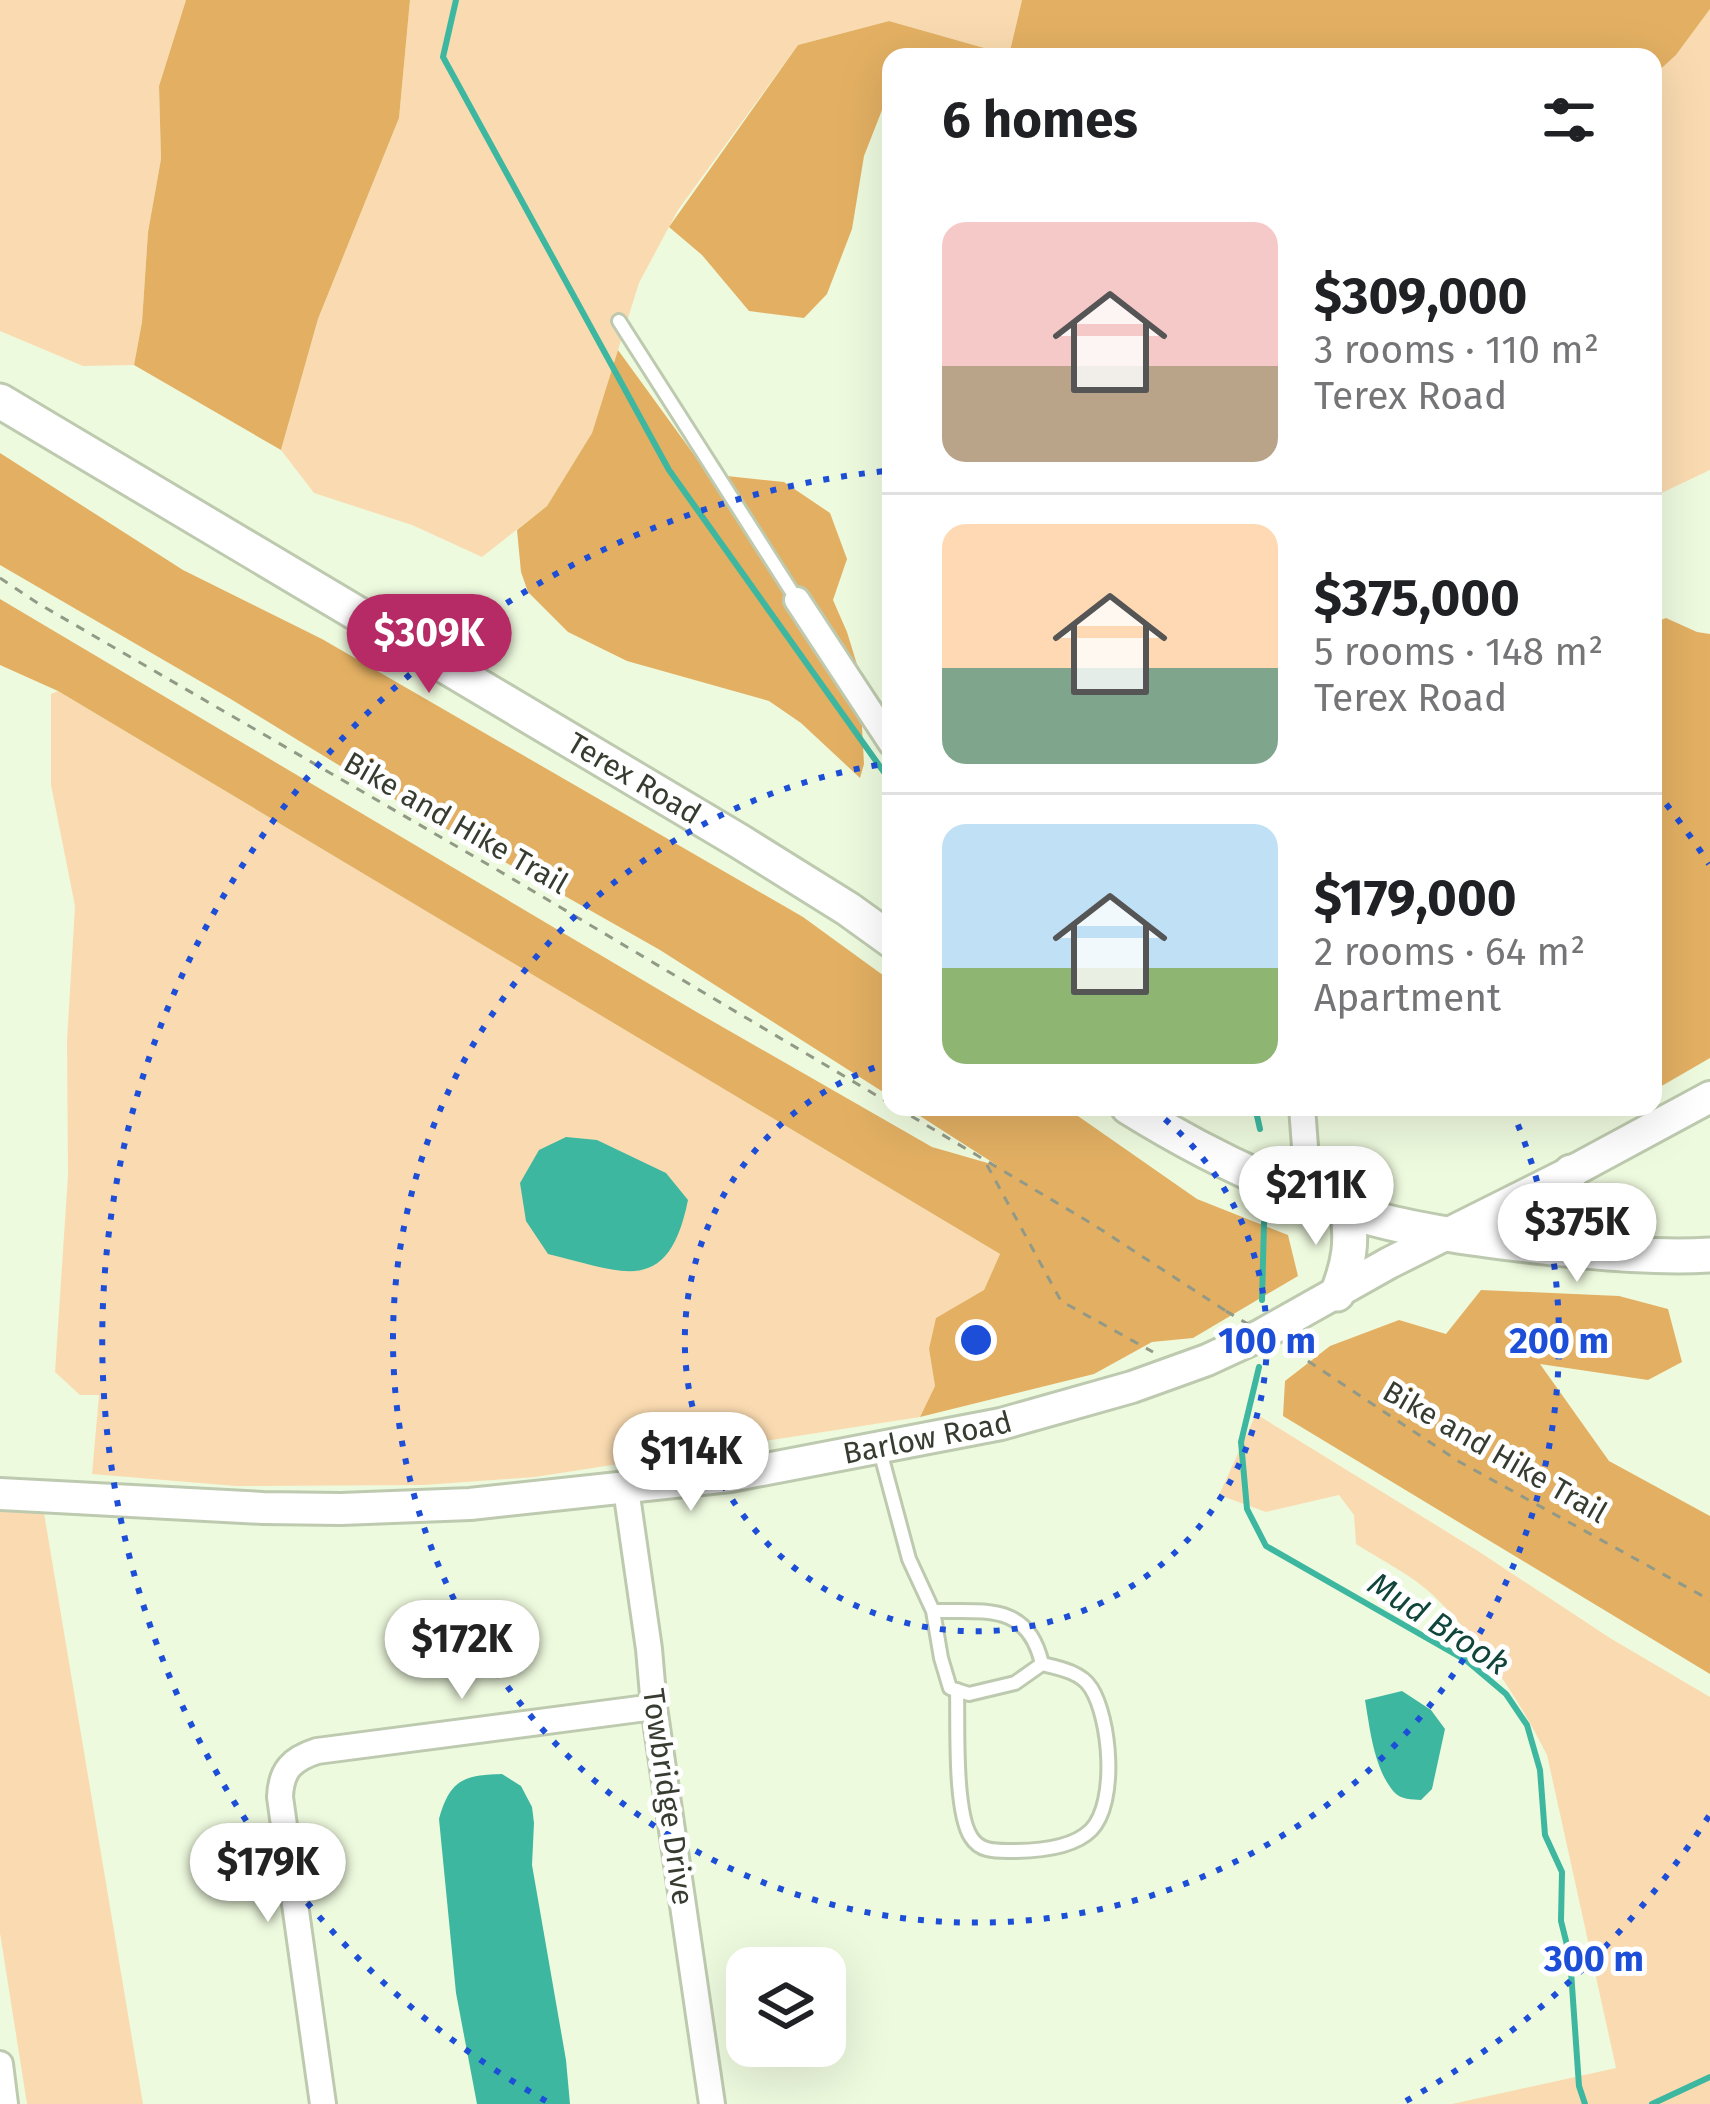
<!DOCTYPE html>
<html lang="en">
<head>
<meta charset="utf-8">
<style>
	body { margin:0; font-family:"Fira Sans",sans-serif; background:#f2f2f2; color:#202124; height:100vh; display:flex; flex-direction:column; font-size:45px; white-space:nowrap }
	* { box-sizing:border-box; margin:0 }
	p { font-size:39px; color:#757577 }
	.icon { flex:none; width:66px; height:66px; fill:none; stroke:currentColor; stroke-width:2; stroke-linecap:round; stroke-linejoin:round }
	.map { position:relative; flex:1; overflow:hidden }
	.panel { position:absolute; left:882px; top:48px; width:780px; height:1068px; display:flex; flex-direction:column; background:#fff; border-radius:24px; box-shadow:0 12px 48px #0002 }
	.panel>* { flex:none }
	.tools { position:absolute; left:726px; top:1947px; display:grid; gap:24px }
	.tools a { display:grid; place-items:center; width:120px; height:120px; border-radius:24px; background:#fff; box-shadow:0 12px 48px #0002; font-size:60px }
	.price { position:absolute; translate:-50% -102px; padding:0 27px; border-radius:42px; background:#fff; color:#222; font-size:39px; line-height:78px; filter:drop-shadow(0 3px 6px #0008) }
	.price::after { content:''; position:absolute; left:50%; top:72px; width:36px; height:27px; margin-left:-18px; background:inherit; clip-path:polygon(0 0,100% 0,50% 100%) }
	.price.current { background:#b62b66; color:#fff }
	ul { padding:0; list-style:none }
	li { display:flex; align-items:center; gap:36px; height:300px; padding:0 60px }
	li+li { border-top:3px solid #e0e0e0 }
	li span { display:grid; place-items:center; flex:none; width:336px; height:240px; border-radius:24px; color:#555 }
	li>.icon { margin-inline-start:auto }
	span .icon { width:144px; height:144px; fill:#fffc; stroke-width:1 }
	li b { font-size:51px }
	h2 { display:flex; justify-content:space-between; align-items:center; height:144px; padding:0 60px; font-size:51px }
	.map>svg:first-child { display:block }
	.green { fill:#fadbb1 }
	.forest { fill:#e3b063 }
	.water { fill:#3eb7a0 }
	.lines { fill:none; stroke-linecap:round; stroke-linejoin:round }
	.stream { stroke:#3eb7a0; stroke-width:6 }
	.service-casing { stroke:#becaaf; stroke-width:18 }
	.minor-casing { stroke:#becaaf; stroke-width:30 }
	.tertiary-casing { stroke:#becaaf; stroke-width:36 }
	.secondary-casing { stroke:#becaaf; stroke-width:39 }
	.path { stroke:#929a87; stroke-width:3; stroke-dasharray:9 9; stroke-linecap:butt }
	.service { stroke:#fff; stroke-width:12 }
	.minor { stroke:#fff; stroke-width:24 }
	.tertiary { stroke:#fff; stroke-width:30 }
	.secondary { stroke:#fff; stroke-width:33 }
	.path-bridge { stroke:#929a87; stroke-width:3; stroke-dasharray:9 9; stroke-linecap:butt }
	.ring { fill:none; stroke:#1d4ed8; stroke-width:6; stroke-dasharray:6 12 }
	.labels { text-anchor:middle; stroke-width:10; stroke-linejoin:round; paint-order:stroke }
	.street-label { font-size:30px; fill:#373c31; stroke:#fff }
	.water-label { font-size:33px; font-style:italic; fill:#10453b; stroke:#fff }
	.centre { fill:#1d4ed8; stroke:#fff; stroke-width:6 }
	.ring-label { font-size:36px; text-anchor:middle; font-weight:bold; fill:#1d4ed8; stroke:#fff; stroke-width:10; stroke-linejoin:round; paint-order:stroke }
</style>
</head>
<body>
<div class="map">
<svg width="1710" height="2104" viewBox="0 0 1710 2104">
	<rect width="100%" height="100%" fill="#eefade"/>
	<g class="green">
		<polygon points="0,0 186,0 159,86 161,159 148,232 142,322 134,365 83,366 0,331"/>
		<polygon points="410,0 1022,0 1009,55 889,21 798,45 678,210 639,283 592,433 547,506 482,557 412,525 314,493 281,450 318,319 399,118"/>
		<polygon points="1710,9 1710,470 1653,497 1653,76 1676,55"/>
		<polygon points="58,691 1000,1254 984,1290 929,1349 935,1386 920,1417 535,1477 424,1485 236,1486 92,1474 99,1395 80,1395 55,1372 68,1175 67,1041 75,906 51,785 51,694"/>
		<path d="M1256,1414L1478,1551L1610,1638L1710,1697V2104H1452L1616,2068L1547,1755C1517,1696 1481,1642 1434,1596C1412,1575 1381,1560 1356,1544L1354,1515L1339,1495L1266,1512L1219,1495Z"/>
		<polygon points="0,1510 44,1513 143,2104 27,2104 0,1933"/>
	</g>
	<g class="forest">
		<polygon points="186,0 410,0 399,118 318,319 281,450 134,365 142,322 148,232 161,159 159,86"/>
		<polygon points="1022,0 1710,0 1710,9 1676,55 1653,76 1653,57 891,57 891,87 864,156 852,229 827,294 804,318 749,311 702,255 669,227 798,45 889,21 1009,55"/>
		<polygon points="618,350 708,474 784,482 830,513 847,559 833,600 847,632 859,671 864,764 860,778 801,723 769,701 627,661 568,632 528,592 521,572 517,530 547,506 592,433"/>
		<polygon points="0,453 183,570 322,639 803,917 891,981 891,1097 660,950 399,802 229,698 0,565"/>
		<polygon points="0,599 700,1014 932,1147 998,1166 906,1107 1065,1107 1197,1199 1288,1235 1298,1276 1193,1338 1152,1342 1094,1374 920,1417 935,1386 929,1349 936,1318 984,1290 1000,1254 58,691 0,665"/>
		<polygon points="1666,618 1697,632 1710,634 1710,1058 1653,1091 1653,623"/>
		<polygon points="1481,1290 1619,1296 1668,1309 1682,1362 1648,1380 1540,1364 1609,1461 1710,1516 1710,1674 1283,1416 1285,1381 1330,1346 1399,1320 1446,1334"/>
	</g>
	<g class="water">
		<path d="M566,1137L597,1140L666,1173L688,1200C668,1298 623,1272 548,1254L526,1221L520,1183L539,1150Z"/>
		<path d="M1402,1691L1431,1710L1445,1729L1432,1789L1421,1800C1412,1799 1401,1800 1394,1792C1374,1769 1370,1729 1365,1700Z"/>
		<path d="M502,1774L521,1786L532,1807L534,1823L532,1865L566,2060L570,2104H477L456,1993L439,1819C450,1780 463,1775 502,1774Z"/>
	</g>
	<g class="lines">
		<g class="stream">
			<polyline points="456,0 443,57 669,470 891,782"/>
			<polyline points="1255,1107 1260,1129"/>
			<polyline points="1262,1300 1264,1223"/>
			<polyline points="1259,1367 1241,1442 1247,1509 1266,1546 1467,1661 1506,1694 1527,1725 1540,1770 1545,1835 1562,1872 1561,1921 1570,1957 1579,2086 1585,2104"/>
			<polyline points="1652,2104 1710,2077"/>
		</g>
		<g class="service-casing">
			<g id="service">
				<polyline points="619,321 797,600"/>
				<path d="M880,1451L909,1559L933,1611L941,1658L950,1688L969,1694L1015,1683L1042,1664C1028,1602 985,1612 933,1611"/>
				<path d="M957,1690C958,1723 954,1811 971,1837C980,1852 996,1851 1012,1851C1036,1851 1072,1849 1091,1830C1118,1802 1110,1718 1091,1688C1081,1672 1059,1668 1042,1664"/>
			</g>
		</g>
		<g class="minor-casing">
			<g id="minor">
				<polyline points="797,600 891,743"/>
				<polyline points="1300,1192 1306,1160 1302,1107"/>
				<polyline points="626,1489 649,1649 654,1707 712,2104"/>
				<polyline points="0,2064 5,2104"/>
				<path d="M323,2104L280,1797C281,1770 292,1759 317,1751L654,1707"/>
			</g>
		</g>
		<g class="tertiary-casing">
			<g id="tertiary">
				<path id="s1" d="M0,1494L263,1508L341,1509L470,1504L730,1476L1001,1424L1132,1387L1207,1360L1261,1335L1389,1263L1571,1172L1710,1097"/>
			</g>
		</g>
		<g class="secondary-casing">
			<g id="secondary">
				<path id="s2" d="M0,401L739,841L848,909L891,940"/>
				<path d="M1128,1107C1202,1153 1286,1194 1371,1218C1430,1234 1493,1241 1553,1248C1605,1253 1658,1258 1710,1255"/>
				<polyline points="1571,1172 1551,1204 1557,1229 1586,1251"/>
				<path d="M1337,1294C1349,1264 1353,1241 1347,1209"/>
			</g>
		</g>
		<g class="path">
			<polyline points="0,578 39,604 506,875 891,1104"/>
			<polyline points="896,1107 1094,1225 1226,1311"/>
			<polyline points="987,1165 1061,1301 1153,1352"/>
			<polyline points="1293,1351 1458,1461 1710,1600"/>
		</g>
		<use href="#service" class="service"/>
		<use href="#minor" class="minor"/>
		<use href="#tertiary" class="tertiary"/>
		<use href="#secondary" class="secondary"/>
		<polyline class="path-bridge" points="1226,1311 1293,1351"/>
	</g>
	<g class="ring">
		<path d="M1151 1108A291 291 0 1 1 891 1062"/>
		<path d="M1511 1108A583 583 0 1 1 890 763"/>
		<path d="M1709 1816A874 874 0 0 1 1406 2101M546 2101A874 874 0 0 1 885 471M1655 790A874 874 0 0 1 1709 864"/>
	</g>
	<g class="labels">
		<g class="street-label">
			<text dy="10" stroke="none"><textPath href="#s2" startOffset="738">Terex Road</textPath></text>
			<text transform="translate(456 823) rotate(30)" y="10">Bike and Hike Trail</text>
			<text dy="10" stroke="none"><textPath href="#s1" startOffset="933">Barlow Road</textPath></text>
			<text transform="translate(1495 1452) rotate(30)" y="10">Bike and Hike Trail</text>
			<text transform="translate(668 1797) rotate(82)" y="10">Towbridge Drive</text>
		</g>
		<g class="water-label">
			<text transform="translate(1439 1623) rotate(33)" y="12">Mud Brook</text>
		</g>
	</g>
	<circle cx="976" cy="1340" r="18" class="centre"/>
	<g class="ring-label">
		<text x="1267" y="1353">100 m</text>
		<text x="1559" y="1353">200 m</text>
		<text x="1594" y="1971">300 m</text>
	</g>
</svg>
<div class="tools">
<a><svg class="icon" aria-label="layers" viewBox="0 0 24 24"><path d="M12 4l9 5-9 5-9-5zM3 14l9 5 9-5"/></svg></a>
</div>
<b class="price current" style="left:429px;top:696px">$309K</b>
<b class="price" style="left:1316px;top:1248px">$211K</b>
<b class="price" style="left:1577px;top:1285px">$375K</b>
<b class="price" style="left:691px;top:1514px">$114K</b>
<b class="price" style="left:462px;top:1702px">$172K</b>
<b class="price" style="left:268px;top:1925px">$179K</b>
<section class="panel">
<h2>6 homes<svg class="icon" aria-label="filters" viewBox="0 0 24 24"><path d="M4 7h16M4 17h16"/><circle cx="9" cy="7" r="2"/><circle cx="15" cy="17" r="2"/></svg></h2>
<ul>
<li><span style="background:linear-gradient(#f6c9c9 60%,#b9a48a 0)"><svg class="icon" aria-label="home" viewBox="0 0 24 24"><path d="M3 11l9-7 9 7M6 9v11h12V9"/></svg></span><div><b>$309,000</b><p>3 rooms · 110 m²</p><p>Terex Road</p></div></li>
<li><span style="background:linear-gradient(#ffd9b3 60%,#7fa58c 0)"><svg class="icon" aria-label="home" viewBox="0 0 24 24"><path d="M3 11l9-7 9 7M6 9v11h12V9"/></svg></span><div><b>$375,000</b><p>5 rooms · 148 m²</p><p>Terex Road</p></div></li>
<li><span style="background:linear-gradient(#bfe0f5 60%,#8fb573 0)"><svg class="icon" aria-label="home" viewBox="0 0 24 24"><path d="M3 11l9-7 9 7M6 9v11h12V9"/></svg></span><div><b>$179,000</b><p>2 rooms · 64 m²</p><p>Apartment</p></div></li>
</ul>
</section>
</div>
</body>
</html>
